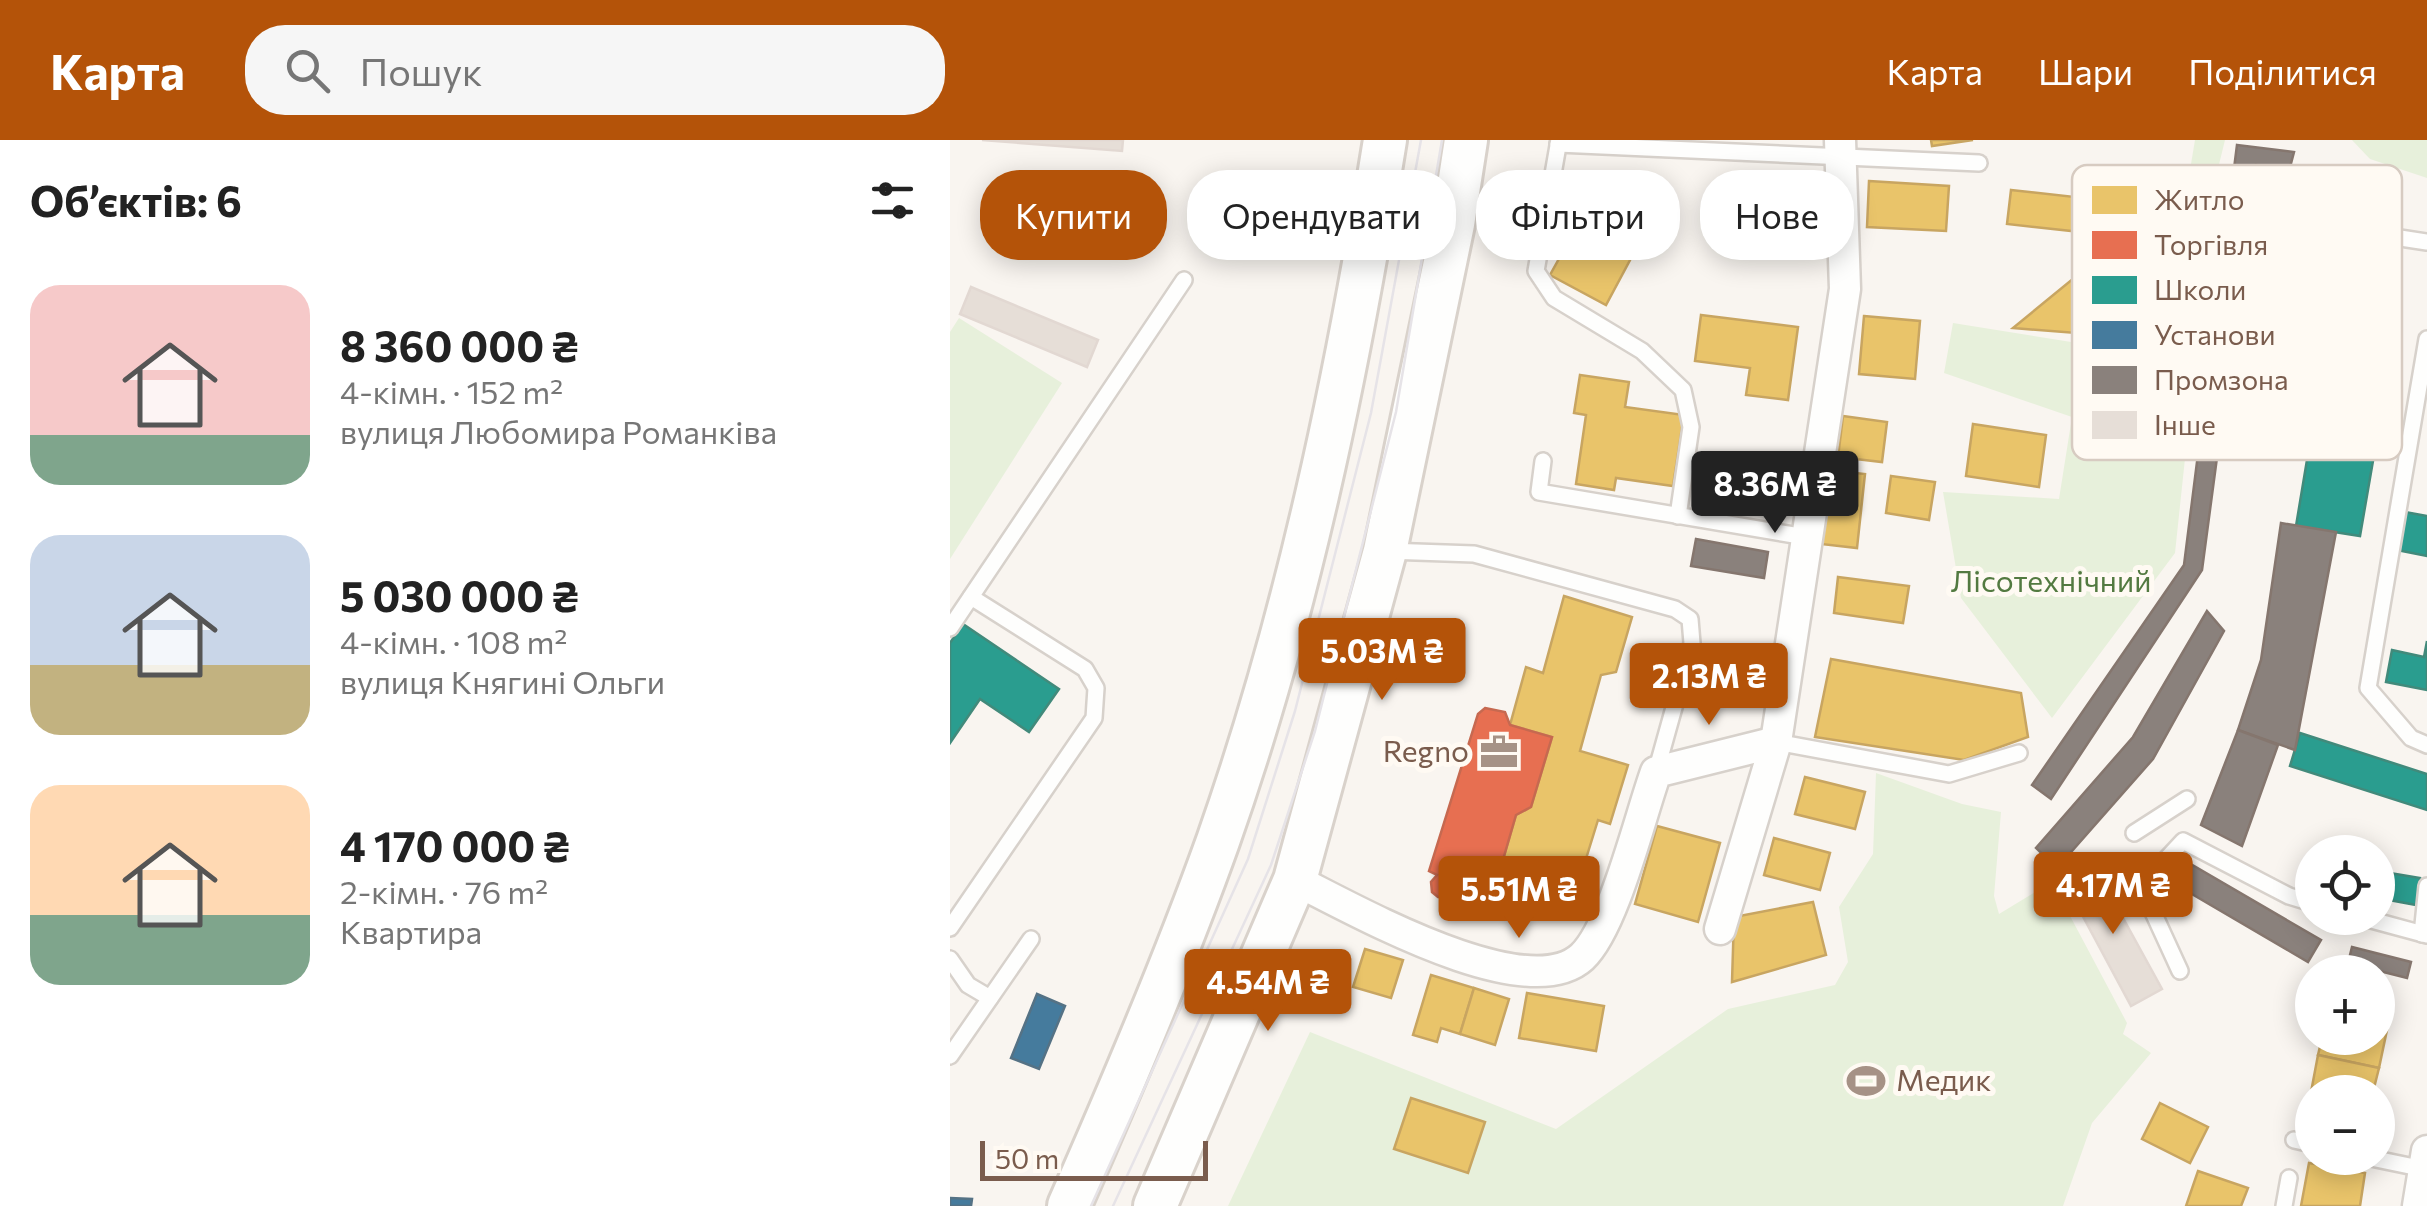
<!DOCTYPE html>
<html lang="uk">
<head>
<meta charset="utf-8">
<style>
	body { margin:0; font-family:Commissioner,sans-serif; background:#f6f6f6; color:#222; height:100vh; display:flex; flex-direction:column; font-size:38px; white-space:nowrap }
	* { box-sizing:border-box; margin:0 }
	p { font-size:32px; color:#767676 }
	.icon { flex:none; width:55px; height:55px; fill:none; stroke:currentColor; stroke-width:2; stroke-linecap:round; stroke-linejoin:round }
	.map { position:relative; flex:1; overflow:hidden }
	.details { display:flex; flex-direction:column; background:#fff; width:950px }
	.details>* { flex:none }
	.top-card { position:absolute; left:30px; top:30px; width:950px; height:90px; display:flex; gap:20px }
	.tools { position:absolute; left:1345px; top:695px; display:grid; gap:20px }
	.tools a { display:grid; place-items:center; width:100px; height:100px; border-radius:50%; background:#fff; box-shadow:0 5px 25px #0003; font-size:50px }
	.scale { position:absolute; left:30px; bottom:25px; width:228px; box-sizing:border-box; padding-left:10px; border:5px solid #7a5c4d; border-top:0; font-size:28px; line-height:35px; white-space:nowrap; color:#7a5c4d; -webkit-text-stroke:8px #fffaf3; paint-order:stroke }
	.price { position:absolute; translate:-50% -85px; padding:0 22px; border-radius:10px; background:#b45309; color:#fff; font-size:32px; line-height:65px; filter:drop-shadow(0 2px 5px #0008) }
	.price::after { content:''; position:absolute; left:50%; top:60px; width:30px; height:22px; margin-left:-15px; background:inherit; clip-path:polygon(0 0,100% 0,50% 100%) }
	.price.on { background:#222; color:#fff }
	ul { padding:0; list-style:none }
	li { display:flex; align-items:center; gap:30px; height:250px; padding:0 30px }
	li span { display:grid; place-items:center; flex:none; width:280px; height:200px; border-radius:30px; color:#555 }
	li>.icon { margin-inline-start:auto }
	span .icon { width:120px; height:120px; fill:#fffc; stroke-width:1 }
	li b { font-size:42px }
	h2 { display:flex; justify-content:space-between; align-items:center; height:120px; padding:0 30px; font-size:42px }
	.pill { padding:0 35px; border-radius:40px; background:#fff; box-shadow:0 5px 25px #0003; font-size:35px; line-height:90px }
	.pill.on { background:#b45309; color:#fff }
	header { display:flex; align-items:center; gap:60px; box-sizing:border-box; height:140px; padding:0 50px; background:#b45309; color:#fff }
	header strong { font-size:48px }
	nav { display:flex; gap:55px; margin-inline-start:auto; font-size:35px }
	.search { width:700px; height:90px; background:#f6f6f6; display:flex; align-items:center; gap:25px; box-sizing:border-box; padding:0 35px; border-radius:40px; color:#767676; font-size:38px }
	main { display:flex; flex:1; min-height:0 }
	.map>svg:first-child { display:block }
	.green { fill:#e7f0db }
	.homes { fill:#e9c46a; stroke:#c8a561; stroke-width:2.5 }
	.shops { fill:#e76f51; stroke:#c66950; stroke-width:2.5 }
	.schools { fill:#2a9d8f; stroke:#428a7b; stroke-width:2.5 }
	.public { fill:#457b9d; stroke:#557285; stroke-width:2.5 }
	.industry { fill:#8a817c; stroke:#85766e; stroke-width:2.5 }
	.building { fill:#e6ded7; stroke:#e2d8d2; stroke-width:2.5 }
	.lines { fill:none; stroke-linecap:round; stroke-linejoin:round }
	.lane-casing { stroke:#d7d1cb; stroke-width:20 }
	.street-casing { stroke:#d7d1cb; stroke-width:35 }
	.secondary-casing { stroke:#d9d2cb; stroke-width:48 }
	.lane { stroke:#fefefd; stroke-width:15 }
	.street { stroke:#fefefd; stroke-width:30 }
	.secondary { stroke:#fefefd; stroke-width:42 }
	.tram { stroke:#e6e3e7; stroke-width:2.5 }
	.labels { text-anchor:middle; stroke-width:10; stroke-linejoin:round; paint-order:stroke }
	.park-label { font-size:30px; fill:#537a41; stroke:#fffaf3 }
	.poi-label { font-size:30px; fill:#7a5c4d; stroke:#fffaf3; text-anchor:end }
	.key { fill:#fffaf3; stroke:#d7cbc1; stroke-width:2.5 }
	.key-label { font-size:28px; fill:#7a5c4d }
</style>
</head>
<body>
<header>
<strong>Карта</strong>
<div class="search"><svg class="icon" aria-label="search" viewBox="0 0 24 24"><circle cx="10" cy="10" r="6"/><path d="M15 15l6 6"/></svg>Пошук</div>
<nav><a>Карта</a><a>Шари</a><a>Поділитися</a></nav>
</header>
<main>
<section class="details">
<h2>Об’єктів: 6<svg class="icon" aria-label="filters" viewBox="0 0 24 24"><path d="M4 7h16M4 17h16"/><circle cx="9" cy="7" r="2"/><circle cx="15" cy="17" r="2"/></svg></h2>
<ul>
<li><span style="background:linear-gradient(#f6c9c9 75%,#7fa58c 0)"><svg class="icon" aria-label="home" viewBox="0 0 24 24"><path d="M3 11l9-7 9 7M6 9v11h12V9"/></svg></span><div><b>8 360 000 ₴</b><p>4-кімн. · 152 m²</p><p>вулиця Любомира Романківа</p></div></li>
<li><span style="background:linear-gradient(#c9d6e8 65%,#c2b280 0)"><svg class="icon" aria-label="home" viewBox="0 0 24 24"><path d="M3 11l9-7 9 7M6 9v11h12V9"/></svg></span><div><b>5 030 000 ₴</b><p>4-кімн. · 108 m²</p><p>вулиця Княгині Ольги</p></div></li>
<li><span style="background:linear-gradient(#ffd9b3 65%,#7fa58c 0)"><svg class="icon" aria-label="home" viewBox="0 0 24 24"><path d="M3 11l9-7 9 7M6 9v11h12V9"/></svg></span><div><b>4 170 000 ₴</b><p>2-кімн. · 76 m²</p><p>Квартира</p></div></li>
</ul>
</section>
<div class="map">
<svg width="1477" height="1066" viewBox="0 0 1477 1066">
	<rect width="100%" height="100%" fill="#f9f5f0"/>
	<g class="green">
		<polygon points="1245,0 1275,0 1264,45 1225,413 1102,578 1011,458 993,352 1109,359 1122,277 994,233 1003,183 1209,216"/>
		<polygon points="1402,0 1477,0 1477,38 1420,19"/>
		<polygon points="9,178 112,243 0,419 0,192"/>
		<polygon points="926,633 1012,664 1051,672 1044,756 1049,774 1102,742 1177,883 1173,894 1201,913 1142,983 1113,1066 278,1066 360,892 606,989 778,869 885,845 898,822 889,767 923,714"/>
	</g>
	<g class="homes">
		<polygon points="981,0 1023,0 982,6"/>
		<polygon points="919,41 999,46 996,91 917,87"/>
		<polygon points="834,45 836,88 762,91 760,48"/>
		<polygon points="647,50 702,79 656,165 600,135"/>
		<polygon points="1061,50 1134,58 1131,92 1057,84"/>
		<polygon points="1135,129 1209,136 1203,199 1063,188"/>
		<polygon points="751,175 848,187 838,260 796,255 800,228 745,221"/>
		<polygon points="914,176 970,181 965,239 909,234"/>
		<polygon points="630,235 679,242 675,267 734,275 723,346 666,338 664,350 626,344 636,275 624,273"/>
		<polygon points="893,276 937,282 932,322 888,317"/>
		<polygon points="1023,284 1096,295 1089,347 1016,336"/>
		<polygon points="879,330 915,334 907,408 871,404"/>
		<polygon points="941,336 985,342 979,380 936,373"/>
		<polygon points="888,437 959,446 953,483 884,473"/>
		<polygon points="614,456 682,477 666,532 651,535 630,611 678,625 660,684 648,680 626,751 610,747 606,760 557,746 548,737 566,675 581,667 602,597 560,585 576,527 593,533"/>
		<polygon points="881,519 1071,553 1078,597 1014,620 865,597"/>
		<polygon points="855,637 915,652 905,689 845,674"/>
		<polygon points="707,686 770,703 748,782 685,764"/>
		<polygon points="824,698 880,713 870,750 814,735"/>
		<polygon points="863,762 876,815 782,842 784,777"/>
		<polygon points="415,809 453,820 441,858 403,847"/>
		<polygon points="481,835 524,848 510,894 491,888 487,902 463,895"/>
		<polygon points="524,848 559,859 545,905 510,894"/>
		<polygon points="577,853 654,866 646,911 569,898"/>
		<polygon points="1428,868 1441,871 1429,928 1368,915 1372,898 1428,898"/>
		<polygon points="1368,915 1429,928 1423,952 1362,952 1362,969 1358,968"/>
		<polygon points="461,958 535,982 518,1033 444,1009"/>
		<polygon points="1210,963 1258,987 1240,1023 1192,999"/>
		<polygon points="1359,1023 1415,1033 1410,1066 1351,1066"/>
		<polygon points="1248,1031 1298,1048 1291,1066 1236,1066"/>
	</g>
	<polygon class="shops" points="535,568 555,572 560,585 602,597 581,667 566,675 548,737 557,746 550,767 506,752 497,758 488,757 482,752 481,742 487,735 479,731 528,574"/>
	<g class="schools">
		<polygon points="1382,95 1450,106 1420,285 1429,286 1410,396 1346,386 1363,284 1351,282"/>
		<polygon points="1455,372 1477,376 1477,416 1447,410"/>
		<polygon points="13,484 109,549 79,592 30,559 0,603 0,503"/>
		<polygon points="1477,501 1477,550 1436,542 1442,510 1474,517"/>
		<polygon points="1350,593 1477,634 1477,670 1340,626"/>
		<polygon points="1428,731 1470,738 1466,765 1428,758"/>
	</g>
	<g class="public">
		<polygon points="87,854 115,866 89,929 61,918"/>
		<polygon points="0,1058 22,1059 21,1066 0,1066"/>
	</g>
	<g class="industry">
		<polygon points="1287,5 1344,12 1339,31 1306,25 1252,430 1101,659 1082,645 1234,425"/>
		<polygon points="1331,383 1386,392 1345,610 1288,590 1311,520"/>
		<polygon points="746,399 818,412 814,438 741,426"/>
		<polygon points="1257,471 1274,491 1203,619 1107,728 1086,708 1183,597"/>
		<polygon points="1288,590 1328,605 1292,706 1251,685"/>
		<polygon points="1239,723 1371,800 1358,822 1223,743"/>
		<polygon points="1402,807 1461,822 1457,838 1398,823"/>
	</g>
	<g class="building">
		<polygon points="32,0 173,0 172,11"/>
		<polygon points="21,147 148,200 137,227 10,174"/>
		<polygon points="1145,727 1212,849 1181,866 1115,743"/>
	</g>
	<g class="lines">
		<g class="lane-casing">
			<g id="lane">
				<polyline points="609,0 586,131 604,158 692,211 733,250 741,287 728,376"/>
				<polyline points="608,4 1029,23"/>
				<polyline points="1385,88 1477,102"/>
				<polyline points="1477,199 1418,548 1461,598 1477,605"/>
				<polyline points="593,321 589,352 856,397"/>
				<polyline points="437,411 524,414 725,469 740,479 742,503 706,632"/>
				<polyline points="0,488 234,140"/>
				<polyline points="826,602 999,634 1069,613"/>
				<polyline points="1184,693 1237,659"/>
				<polyline points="1414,778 1477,795"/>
				<polyline points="0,788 144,578 146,548 135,529 21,457"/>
				<polyline points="1472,794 1477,746"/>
				<polyline points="0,819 18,845 40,858"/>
				<polyline points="1230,831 1191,746 1233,701 1339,756 1362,763"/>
				<polyline points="0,916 81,799"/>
				<polyline points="1344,1000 1362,1004"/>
				<polyline points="1421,1018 1474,1029"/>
				<polyline points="1334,1066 1339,1038"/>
			</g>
		</g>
		<g class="street-casing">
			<g id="street">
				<path d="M345,740C402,768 576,868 632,817C664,787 690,676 706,632L826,602"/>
				<polyline points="770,789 826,602 895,149 890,0"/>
				<polyline points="1468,1066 1477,1011"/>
			</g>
		</g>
		<g class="secondary-casing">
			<g id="secondary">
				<path d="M119,1066C172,946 224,824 268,701C348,474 397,237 435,0"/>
				<polyline points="205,1066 345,740 435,411 503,84 516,0"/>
			</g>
		</g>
		<use href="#lane" class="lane"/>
		<use href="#street" class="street"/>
		<use href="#secondary" class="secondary"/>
		<g class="tram">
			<polyline points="141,1066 298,719 345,571 421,273 471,0"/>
			<polyline points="163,1066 321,725 365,591 446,272 492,0"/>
		</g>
	</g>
	<defs>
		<g id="office-bare" transform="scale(3)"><path d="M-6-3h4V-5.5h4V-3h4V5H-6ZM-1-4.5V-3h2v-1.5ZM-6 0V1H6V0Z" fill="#a69286" stroke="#fffaf3" stroke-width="2.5" paint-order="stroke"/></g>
		<g id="stadium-bare" transform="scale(3)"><path d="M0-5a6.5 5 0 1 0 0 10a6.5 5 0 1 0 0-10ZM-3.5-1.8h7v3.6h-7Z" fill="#a69286" stroke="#fffaf3" stroke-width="2.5" paint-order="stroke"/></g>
	</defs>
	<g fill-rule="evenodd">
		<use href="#office-bare" x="549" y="612"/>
		<use href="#stadium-bare" x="916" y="941"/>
	</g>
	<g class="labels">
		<g class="park-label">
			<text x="1101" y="452">Лісотехнічний</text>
		</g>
		<g class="poi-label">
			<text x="519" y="622">Regno</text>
			<text x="946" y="951" text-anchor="start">Медик</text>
		</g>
	</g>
	<rect x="1122" y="25" width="330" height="295" rx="15" class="key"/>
	<rect x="1142" y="46" width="45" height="28" fill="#e9c46a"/>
	<rect x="1142" y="91" width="45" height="28" fill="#e76f51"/>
	<rect x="1142" y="136" width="45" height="28" fill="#2a9d8f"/>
	<rect x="1142" y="181" width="45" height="28" fill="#457b9d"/>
	<rect x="1142" y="226" width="45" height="28" fill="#8a817c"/>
	<rect x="1142" y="271" width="45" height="28" fill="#e6ded7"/>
	<g class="key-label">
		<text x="1204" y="70">Житло</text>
		<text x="1204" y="115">Торгівля</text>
		<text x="1204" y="160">Школи</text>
		<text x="1204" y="205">Установи</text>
		<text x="1204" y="250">Промзона</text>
		<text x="1204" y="295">Інше</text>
	</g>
</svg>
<div class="tools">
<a><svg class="icon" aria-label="locate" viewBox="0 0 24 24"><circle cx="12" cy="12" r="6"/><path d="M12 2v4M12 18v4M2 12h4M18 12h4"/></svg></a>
<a>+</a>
<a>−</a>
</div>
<div class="scale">50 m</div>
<b class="price on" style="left:825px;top:396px">8.36M ₴</b>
<b class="price" style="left:432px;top:563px">5.03M ₴</b>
<b class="price" style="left:759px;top:588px">2.13M ₴</b>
<b class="price" style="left:1163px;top:797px">4.17M ₴</b>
<b class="price" style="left:569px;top:801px">5.51M ₴</b>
<b class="price" style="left:318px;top:894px">4.54M ₴</b>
<div class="top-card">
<a class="pill on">Купити</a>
<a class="pill">Орендувати</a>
<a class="pill">Фільтри</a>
<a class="pill">Нове</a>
</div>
</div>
</main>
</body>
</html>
